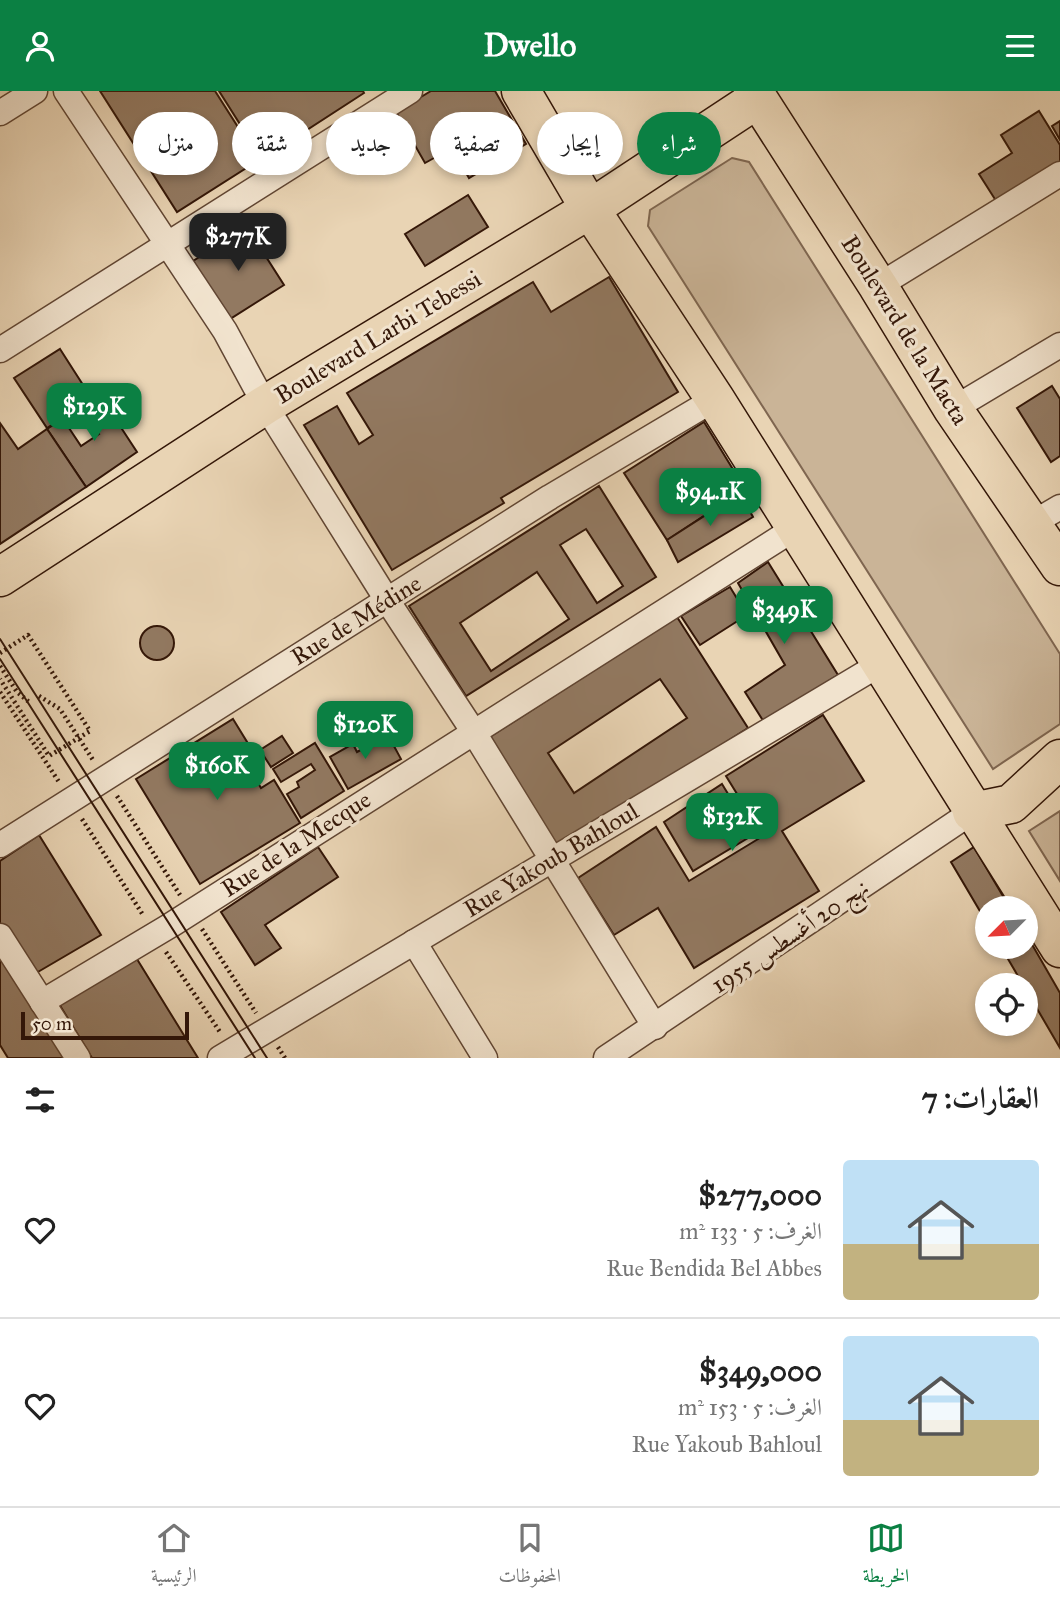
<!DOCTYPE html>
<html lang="ar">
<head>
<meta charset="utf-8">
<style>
	body { margin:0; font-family:"IM FELL Great Primer",Amiri,serif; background:#f2f2f2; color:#222; direction:rtl; height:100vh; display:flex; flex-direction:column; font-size:26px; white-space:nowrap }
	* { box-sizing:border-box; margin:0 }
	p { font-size:23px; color:#767676 }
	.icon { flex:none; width:38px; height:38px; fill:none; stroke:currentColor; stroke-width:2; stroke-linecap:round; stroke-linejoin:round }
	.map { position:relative; height:967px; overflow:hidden; direction:ltr }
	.details { display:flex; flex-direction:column; background:#fff; flex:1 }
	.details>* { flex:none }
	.guide { position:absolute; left:21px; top:21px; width:700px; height:63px; direction:rtl; display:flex; gap:14px }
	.needle { width:46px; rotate:246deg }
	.tools { position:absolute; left:975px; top:805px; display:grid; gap:14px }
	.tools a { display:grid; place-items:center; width:63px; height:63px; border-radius:50%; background:#fff; box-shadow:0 4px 10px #0003; font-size:35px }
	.scale { position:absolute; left:21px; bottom:18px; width:168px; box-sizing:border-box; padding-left:7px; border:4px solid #341708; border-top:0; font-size:19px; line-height:24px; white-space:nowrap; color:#341708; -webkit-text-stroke:5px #f1e3ce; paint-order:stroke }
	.price { position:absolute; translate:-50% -60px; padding:0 16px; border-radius:14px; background:#0b8043; color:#fff; font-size:23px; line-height:46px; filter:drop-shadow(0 2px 4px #0008) }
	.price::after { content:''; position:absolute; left:50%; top:42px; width:21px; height:16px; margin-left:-10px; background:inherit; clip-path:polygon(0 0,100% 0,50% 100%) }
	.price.active { background:#222; color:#fff }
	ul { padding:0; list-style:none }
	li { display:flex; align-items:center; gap:21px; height:175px; padding:0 21px }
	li+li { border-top:2px solid #e0e0e0 }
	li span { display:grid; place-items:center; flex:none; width:196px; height:140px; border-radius:7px; color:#555 }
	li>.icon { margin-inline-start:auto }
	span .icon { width:84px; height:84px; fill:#fffc; stroke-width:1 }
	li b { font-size:30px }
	h2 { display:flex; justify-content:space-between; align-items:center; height:84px; padding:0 21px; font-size:30px }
	.chip { padding:0 24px; border-radius:32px; background:#fff; box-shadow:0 4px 10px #0003; font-size:24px; line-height:63px }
	.chip.active { background:#0b8043; color:#fff }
	header { display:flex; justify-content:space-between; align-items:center; height:91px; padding:0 21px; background:#0b8043; color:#fff; font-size:32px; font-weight:700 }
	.tab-bar { display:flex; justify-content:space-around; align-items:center; height:98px; border-top:2px solid #e0e0e0; background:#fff; font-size:19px; color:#767676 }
	.tab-bar a { display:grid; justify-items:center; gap:4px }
	.tab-bar .active { color:#0b8043 }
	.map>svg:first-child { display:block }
	.green { fill:#cab497; stroke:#7f6650; stroke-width:2 }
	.building { fill:#927961; stroke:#341708; stroke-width:2; fill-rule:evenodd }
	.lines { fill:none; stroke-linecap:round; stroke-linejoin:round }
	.street-casing { stroke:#614633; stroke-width:27 }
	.primary-casing { stroke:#341708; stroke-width:41 }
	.path { stroke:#341708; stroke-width:4.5; stroke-dasharray:2 3.5; stroke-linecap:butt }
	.street { stroke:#f1e3ce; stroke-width:24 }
	.primary { stroke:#e9d4b4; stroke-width:38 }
	.tram { stroke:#341708; stroke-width:2 }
	.labels { text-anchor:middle; stroke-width:6; stroke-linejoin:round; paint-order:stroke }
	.street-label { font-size:24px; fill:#341708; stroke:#f1e3ce }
</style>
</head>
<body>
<header><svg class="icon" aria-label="menu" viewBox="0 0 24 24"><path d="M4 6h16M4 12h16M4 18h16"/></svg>Dwello<svg class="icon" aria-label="person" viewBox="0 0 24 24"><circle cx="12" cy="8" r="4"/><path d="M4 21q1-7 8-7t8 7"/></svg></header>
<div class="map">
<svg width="1060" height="967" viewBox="0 0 1060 967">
	<rect width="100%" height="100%" fill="#e9d4b4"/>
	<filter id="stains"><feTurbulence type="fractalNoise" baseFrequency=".00286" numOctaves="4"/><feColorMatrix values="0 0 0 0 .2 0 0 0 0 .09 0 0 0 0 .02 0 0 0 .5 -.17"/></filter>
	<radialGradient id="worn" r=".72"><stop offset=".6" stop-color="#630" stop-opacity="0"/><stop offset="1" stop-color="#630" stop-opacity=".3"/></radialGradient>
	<g class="green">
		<polygon points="732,67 749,71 1060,563 1060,633 993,678 648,135 650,119"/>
		<polygon points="1060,720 1060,790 1029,740"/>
	</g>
	<g class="building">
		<polygon points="100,0 215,0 259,69 177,121"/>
		<polygon points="219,0 363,0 364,2 262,68"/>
		<polygon points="431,0 495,0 526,53 469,87 452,57 425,72 396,21"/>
		<polygon points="1039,20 1060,54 1060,75 998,113 979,83 1012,62 1001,44"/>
		<polygon points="1060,30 1060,49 1052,35"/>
		<polygon points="468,104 488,136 425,175 405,143"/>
		<polygon points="247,136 284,194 230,228 193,170"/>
		<polygon points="609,186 678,301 501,407 504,412 392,479 304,334 337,315 359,353 373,344 347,302 533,191 551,221"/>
		<polygon points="60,258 92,308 47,337 14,287"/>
		<polygon points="1052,295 1060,308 1060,365 1051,371 1017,317"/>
		<polygon points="99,303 137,361 86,396 47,338 63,328 81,355 99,343 80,316"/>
		<polygon points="704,331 745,398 667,449 624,382"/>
		<polygon points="0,332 18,358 47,338 86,396 0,453"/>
		<path d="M599,395L656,486L466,605L409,515ZM586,438L623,495L597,512L560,454ZM537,481L569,528L491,580L460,532Z"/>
		<polygon points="740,402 753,426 678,471 667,449"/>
		<polygon points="768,471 838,584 764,631 745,601 785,574 738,492"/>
		<polygon points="730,496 747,524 700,554 681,525"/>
		<path d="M677,526L748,637L559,758L488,647ZM660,588L687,627L574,702L548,662Z"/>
		<circle cx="157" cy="552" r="17"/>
		<polygon points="823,624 864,690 782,740 819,800 694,877 658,817 614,844 578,787 656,736 689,790 763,745 726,685"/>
		<polygon points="233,628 260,672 250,678 261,697 274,689 300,732 200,793 136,688"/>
		<polygon points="388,644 401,668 348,698 330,666 353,653 357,661"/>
		<polygon points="282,645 293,662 271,676 260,659"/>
		<polygon points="315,652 344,700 301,727 287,703 299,696 297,691 315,679 311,673 281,691 273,678"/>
		<polygon points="722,693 753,744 693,780 664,731"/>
		<polygon points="39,744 101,844 31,885 0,837 0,770"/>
		<polygon points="318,756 338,786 265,834 281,857 255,874 221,821"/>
		<polygon points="974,756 1010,817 987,817 987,832 951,771"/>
		<polygon points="1026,843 1060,902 1060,957 1001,856 1026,856"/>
		<polygon points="132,860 198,967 92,967 56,908"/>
		<polygon points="0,865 67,967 8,967 0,954"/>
	</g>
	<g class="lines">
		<g class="street-casing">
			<g id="street">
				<polyline points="66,0 225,240 265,314 387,509 473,640 655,936"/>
				<polyline points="0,22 35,0"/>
				<polyline points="878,195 1060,83"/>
				<polyline points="0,259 410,0"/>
				<polyline points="953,318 1060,254"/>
				<polyline points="1033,432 1060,416"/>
				<polyline points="0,754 550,406 715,308"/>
				<polyline points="0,845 78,967"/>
				<polyline points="414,851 485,967"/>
				<polyline points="42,911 171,834 797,436"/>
				<polyline points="220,967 882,572"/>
				<polyline points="606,967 972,721"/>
			</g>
		</g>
		<g class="primary-casing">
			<g id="primary">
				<polyline points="521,0 590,118 715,308 1060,857"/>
				<polyline points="753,0 878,195 953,318 1060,475"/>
				<polyline points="0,486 265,314 590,118 757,8"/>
				<polyline points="972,721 1011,713 1060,668"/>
			</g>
		</g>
		<g class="path">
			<polyline points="0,562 28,544 90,640 49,665 0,588"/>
			<polyline points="0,575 17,601 29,611"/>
			<polyline points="0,601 59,691"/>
			<polyline points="39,605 60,618 93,669"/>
			<polyline points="117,705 180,804"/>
			<polyline points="82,728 143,824"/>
			<polyline points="202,838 256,922"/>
			<polyline points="166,861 220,941"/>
			<polyline points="278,956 285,967"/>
		</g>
		<use href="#street" class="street"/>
		<use href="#primary" class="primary"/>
		<g class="tram">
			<polyline points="0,548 267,967"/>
			<polyline points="0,568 255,967"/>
		</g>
	</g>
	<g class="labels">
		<g class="street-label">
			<text transform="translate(905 239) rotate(58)" y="8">Boulevard de la Macta</text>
			<text transform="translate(378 246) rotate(-31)" y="8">Boulevard Larbi Tebessi</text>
			<text transform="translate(356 529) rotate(-32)" y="8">Rue de Médine</text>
			<text transform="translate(296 753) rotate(-33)" y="8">Rue de la Mecque</text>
			<text transform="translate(551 769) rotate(-31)" y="8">Rue Yakoub Bahloul</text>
			<text transform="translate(790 845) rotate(-34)" y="8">نهج 20 أغسطس 1955</text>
		</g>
	</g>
	<rect width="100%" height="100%" filter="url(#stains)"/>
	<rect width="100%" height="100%" fill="url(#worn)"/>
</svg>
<div class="tools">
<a><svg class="needle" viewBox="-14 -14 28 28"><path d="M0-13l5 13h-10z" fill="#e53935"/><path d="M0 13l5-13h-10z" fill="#767676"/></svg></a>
<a><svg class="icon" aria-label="locate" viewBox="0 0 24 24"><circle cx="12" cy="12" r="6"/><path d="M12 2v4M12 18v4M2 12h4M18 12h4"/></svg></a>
</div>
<div class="scale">50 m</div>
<b class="price active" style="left:238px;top:182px">$277K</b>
<b class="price" style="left:94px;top:352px">$129K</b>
<b class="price" style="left:710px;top:437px">$94.1K</b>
<b class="price" style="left:784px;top:555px">$349K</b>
<b class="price" style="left:365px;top:670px">$120K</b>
<b class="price" style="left:217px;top:711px">$160K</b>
<b class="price" style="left:732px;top:762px">$132K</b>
<div class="guide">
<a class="chip active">شراء</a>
<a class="chip">إيجار</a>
<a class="chip">تصفية</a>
<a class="chip">جديد</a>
<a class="chip">شقة</a>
<a class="chip">منزل</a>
</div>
</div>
<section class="details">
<h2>العقارات: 7<svg class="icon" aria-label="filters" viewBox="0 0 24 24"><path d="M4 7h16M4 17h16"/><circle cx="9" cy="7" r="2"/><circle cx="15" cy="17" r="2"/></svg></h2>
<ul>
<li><span style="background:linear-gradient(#bfe0f5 60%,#c2b280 0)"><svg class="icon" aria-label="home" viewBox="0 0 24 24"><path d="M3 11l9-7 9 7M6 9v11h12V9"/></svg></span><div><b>$277,000</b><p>الغرف: 5 · 133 m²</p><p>Rue Bendida Bel Abbes</p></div><svg class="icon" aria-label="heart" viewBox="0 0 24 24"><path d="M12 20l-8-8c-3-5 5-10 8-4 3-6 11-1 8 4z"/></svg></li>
<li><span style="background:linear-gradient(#bfe0f5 60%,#c2b280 0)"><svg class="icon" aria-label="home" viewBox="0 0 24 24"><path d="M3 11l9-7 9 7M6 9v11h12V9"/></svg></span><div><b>$349,000</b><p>الغرف: 5 · 153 m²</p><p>Rue Yakoub Bahloul</p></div><svg class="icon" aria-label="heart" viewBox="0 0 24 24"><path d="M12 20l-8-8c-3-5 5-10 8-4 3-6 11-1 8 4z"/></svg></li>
</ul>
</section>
<nav class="tab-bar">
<a class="active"><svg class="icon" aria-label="map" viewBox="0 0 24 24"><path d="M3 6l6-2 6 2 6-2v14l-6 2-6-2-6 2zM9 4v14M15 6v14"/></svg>الخريطة</a>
<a><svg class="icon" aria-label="saved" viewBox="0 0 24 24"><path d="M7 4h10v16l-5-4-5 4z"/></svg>المحفوظات</a>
<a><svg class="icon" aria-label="home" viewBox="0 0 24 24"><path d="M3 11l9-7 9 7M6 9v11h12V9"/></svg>الرئيسية</a>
</nav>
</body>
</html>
